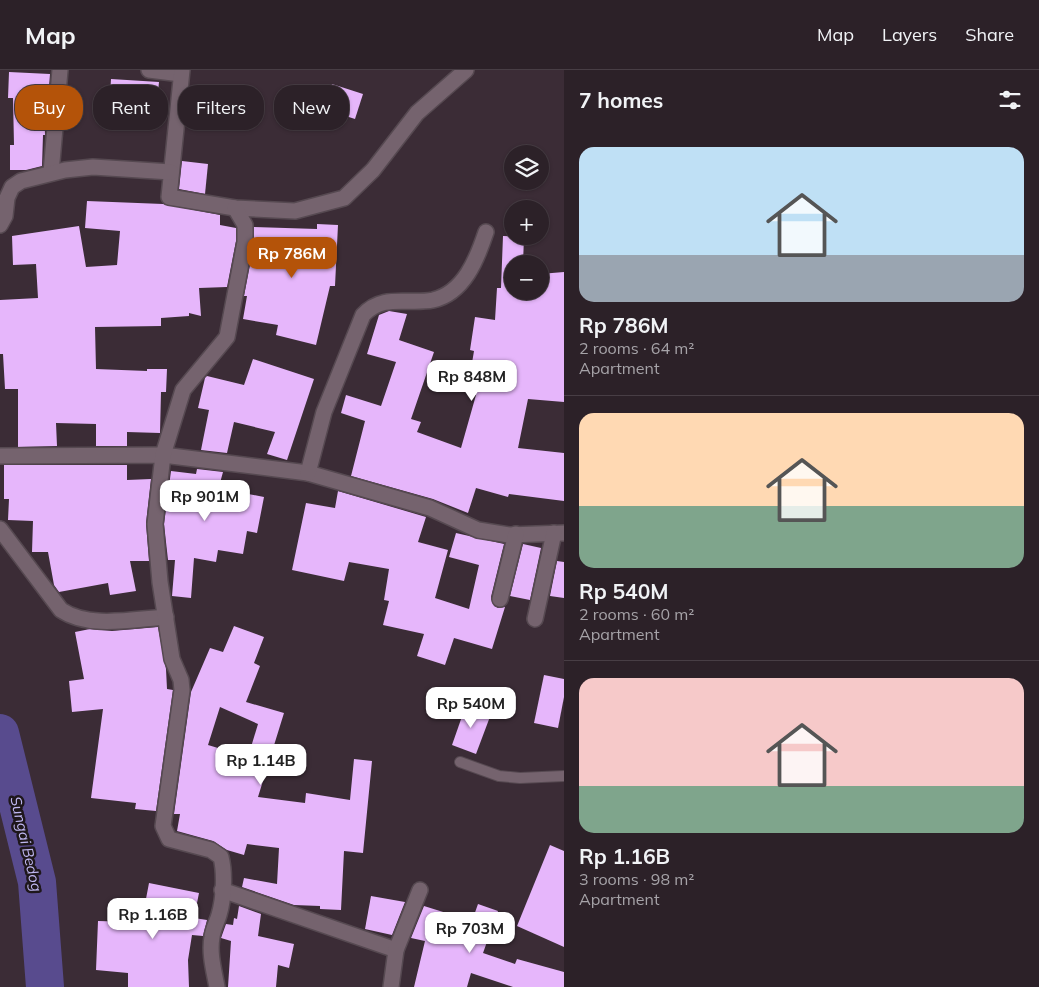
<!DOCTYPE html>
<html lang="en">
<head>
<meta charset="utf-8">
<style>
	body { margin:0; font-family:Mulish,sans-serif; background:#342930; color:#f1f3f6; height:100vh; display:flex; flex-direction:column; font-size:19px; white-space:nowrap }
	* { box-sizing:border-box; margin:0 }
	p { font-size:16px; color:#a6a3a8 }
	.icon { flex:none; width:28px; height:28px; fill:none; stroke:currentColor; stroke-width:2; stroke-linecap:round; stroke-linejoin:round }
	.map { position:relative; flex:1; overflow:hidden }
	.side { display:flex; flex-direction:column; background:#2c2128; width:475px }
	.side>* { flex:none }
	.hud { position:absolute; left:15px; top:15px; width:474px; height:45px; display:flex; gap:10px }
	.fabs { position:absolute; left:504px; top:75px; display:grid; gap:10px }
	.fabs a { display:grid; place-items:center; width:45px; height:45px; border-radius:50%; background:#2c2128; box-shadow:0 1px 4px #0004,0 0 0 1px #483e45; font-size:25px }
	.price { position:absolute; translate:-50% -42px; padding:0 11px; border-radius:10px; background:#fff; color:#222; font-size:16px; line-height:32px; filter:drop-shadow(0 1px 2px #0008) }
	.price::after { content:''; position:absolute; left:50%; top:30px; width:15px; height:11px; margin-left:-8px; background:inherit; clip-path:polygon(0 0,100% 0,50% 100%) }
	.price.selected { background:#b45309; color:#fff }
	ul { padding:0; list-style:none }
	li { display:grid; align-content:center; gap:10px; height:265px; padding:0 15px }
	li+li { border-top:1px solid #483e45 }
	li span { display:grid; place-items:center; height:155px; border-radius:15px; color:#555 }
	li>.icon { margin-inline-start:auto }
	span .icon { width:90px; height:90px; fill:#fffc; stroke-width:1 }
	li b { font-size:21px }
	h2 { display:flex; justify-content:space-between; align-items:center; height:60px; padding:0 15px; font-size:21px }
	.pill { padding:0 18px; border-radius:20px; background:#2c2128; box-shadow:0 1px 4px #0004,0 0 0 1px #483e45; font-size:18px; line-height:45px }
	.pill.selected { background:#b45309; color:#fff }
	header { display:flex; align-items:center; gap:30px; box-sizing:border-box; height:70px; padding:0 25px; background:#2c2128; border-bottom:1px solid #483e45 }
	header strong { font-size:24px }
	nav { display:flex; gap:28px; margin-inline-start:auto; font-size:18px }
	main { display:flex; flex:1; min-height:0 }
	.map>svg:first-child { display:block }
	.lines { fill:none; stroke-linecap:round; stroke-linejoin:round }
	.river { stroke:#584b8e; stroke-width:38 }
	.building { fill:#e6b6fb; fill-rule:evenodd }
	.lane-casing { stroke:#564951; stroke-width:12 }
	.street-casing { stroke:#564951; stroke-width:18 }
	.lane { stroke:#75636e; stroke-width:10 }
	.street { stroke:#75636e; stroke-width:15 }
	.labels { text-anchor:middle; stroke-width:5; stroke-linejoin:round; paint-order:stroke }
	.water-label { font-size:15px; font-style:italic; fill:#bfb7f1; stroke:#1e171b }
</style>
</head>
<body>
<header>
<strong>Map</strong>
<nav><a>Map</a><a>Layers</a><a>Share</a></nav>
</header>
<main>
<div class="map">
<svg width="564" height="917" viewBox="0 0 564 917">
	<rect width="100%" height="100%" fill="#3b2c36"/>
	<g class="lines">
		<polyline class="river" points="0,663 37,812 45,917"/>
	</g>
	<g class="building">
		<polygon points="9,2 50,4 48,29 44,29 45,65 43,65 42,96 26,100 10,100 10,75 14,75 13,28 8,28"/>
		<polygon points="111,9 159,12 156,43 109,40"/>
		<polygon points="332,14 363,24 355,49 324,39"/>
		<polygon points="182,91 208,94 205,124 179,119"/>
		<polygon points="87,131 163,134 220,145 220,155 236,158 236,171 227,217 199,218 201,246 189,243 189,246 161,248 161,256 95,257 96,299 147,301 147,299 167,299 166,322 161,322 160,363 127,362 127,376 96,376 96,354 56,353 57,376 18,377 18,319 5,319 3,284 0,284 0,230 38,228 36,194 13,195 12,166 79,156 86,197 117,195 120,161 85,158"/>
		<polygon points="317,154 338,155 335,216 330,216 316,275 276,265 278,255 243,249 247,226 244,226 254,174 254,157 317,159"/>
		<polygon points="503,166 524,167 523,194 512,194 512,221 540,221 540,204 564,202 564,332 528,329 518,378 564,383 564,431 509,424 508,427 476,418 468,443 433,429 351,406 365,351 341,343 346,325 381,336 396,292 367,284 379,245 389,241 407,244 399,270 434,282 411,349 421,352 417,362 461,378 476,325 467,323 474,281 470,280 475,247 495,250 497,218 501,218"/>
		<polygon points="253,289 314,309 287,390 267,384 275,362 234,352 227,383 201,380 209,340 198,338 205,308 207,306 244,315"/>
		<polygon points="4,395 127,395 127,410 151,409 146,453 149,491 130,491 136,521 110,525 108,513 59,522 54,515 48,482 32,482 33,451 8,450 9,429 4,429"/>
		<polygon points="197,399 223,402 220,413 229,414 228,420 264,427 257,463 247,461 243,484 218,480 216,492 194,488 191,528 172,526 175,490 168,490 164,454 171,401 196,404"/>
		<polygon points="338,421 426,447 418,472 448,480 435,528 469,539 479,495 449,487 456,463 504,474 491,527 494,536 498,538 505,537 492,579 454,568 445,595 417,586 424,564 383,555 389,531 384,530 389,499 349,492 344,511 292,500 306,433 335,438"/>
		<polygon points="523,474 541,478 530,530 510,526"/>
		<polygon points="557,491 564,492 564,528 550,526"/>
		<path d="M234,556L264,567L254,593L260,596L246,632L284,643L258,727L305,733L306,723L350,730L354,689L372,691L363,783L344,781L341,840L320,839V836L294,835L242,817L244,808L277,814L279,778L247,774L244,785L227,780L213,771L177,761L180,744H174L191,622L210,578L223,582ZM220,637L258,654L248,687L208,675Z"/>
		<polygon points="158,557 166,599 167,619 173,620 156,741 135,739 136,733 91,728 103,639 72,642 69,611 84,609 75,562 90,559 112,561"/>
		<polygon points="544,605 564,609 564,627 558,658 534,653"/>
		<polygon points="466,635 491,644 476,684 452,675"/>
		<polygon points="550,775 564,781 564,877 517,856"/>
		<polygon points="149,813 199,823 194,848 207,850 203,866 192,865 188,890 189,917 128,917 128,903 96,900 98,851 133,852 136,833 145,834"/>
		<polygon points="371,826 405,832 392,865 365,859"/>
		<polygon points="478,834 498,841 483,883 515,894 517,889 564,902 564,917 513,917 471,903 467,917 414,917 425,871 411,868 424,836 472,851"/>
		<polygon points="239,836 261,844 258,866 294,874 289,898 278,895 276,917 228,917 231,871 221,868 226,854 233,855 234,848 237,849"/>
	</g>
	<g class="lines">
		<g class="lane-casing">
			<polyline id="lane" points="460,692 499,706 520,708 564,706"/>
		</g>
		<g class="street-casing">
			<g id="street">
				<polyline points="149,0 181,4"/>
				<polyline points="182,0 169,127 235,138 295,141 344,128 373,100 417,43 466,0"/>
				<polyline points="51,103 60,0"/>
				<polyline points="0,155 5,146 7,128 12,117 21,111 65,100 93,97 171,102"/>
				<polyline points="0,386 163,385 308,403 430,438 478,460 509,465 564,463"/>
				<path d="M308,403L324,342L363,245C383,223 408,235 433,230C464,223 477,189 486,162"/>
				<path d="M0,459L61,540C89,559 134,549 166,547"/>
				<polyline points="500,529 516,464"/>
				<polyline points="535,549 554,463"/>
				<polyline points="222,820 396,880"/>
				<path d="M217,917C214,901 209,883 212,867C213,859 217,852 219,845C224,828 225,803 221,787L211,780L169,769L163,756L182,620L181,610L172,589L160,512L155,454L163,385L183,320L227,267L245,172V155L235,138"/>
				<polyline points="391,917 396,880 420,820"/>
			</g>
		</g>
		<use href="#lane" class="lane"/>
		<use href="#street" class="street"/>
	</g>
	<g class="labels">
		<g class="water-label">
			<text transform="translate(26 774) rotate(77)" y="5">Sungai Bedog</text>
		</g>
	</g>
</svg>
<div class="fabs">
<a><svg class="icon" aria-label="layers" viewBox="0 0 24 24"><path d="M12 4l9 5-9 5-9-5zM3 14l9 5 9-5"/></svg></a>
<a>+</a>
<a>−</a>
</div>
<b class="price selected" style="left:292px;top:209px">Rp 786M</b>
<b class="price" style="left:472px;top:332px">Rp 848M</b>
<b class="price" style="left:205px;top:452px">Rp 901M</b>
<b class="price" style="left:471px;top:659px">Rp 540M</b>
<b class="price" style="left:261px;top:716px">Rp 1.14B</b>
<b class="price" style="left:153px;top:870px">Rp 1.16B</b>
<b class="price" style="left:470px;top:884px">Rp 703M</b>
<div class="hud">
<a class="pill selected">Buy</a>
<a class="pill">Rent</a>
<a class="pill">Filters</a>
<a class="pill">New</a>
</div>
</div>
<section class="side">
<h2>7 homes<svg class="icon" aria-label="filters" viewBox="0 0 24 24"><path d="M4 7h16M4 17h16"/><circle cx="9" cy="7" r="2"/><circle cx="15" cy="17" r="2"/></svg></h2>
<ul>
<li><span style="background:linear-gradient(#bfe0f5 70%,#9aa5b1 0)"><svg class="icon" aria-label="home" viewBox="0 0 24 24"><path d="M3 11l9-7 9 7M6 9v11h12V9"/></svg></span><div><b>Rp 786M</b><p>2 rooms · 64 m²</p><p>Apartment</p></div></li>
<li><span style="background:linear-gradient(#ffd9b3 60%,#7fa58c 0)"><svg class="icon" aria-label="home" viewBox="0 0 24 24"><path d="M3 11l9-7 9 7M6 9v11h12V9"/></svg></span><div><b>Rp 540M</b><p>2 rooms · 60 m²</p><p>Apartment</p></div></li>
<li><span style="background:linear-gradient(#f6c9c9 70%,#7fa58c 0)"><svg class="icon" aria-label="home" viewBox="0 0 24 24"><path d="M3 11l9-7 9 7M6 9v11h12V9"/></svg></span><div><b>Rp 1.16B</b><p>3 rooms · 98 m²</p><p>Apartment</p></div></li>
</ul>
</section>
</main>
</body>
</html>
